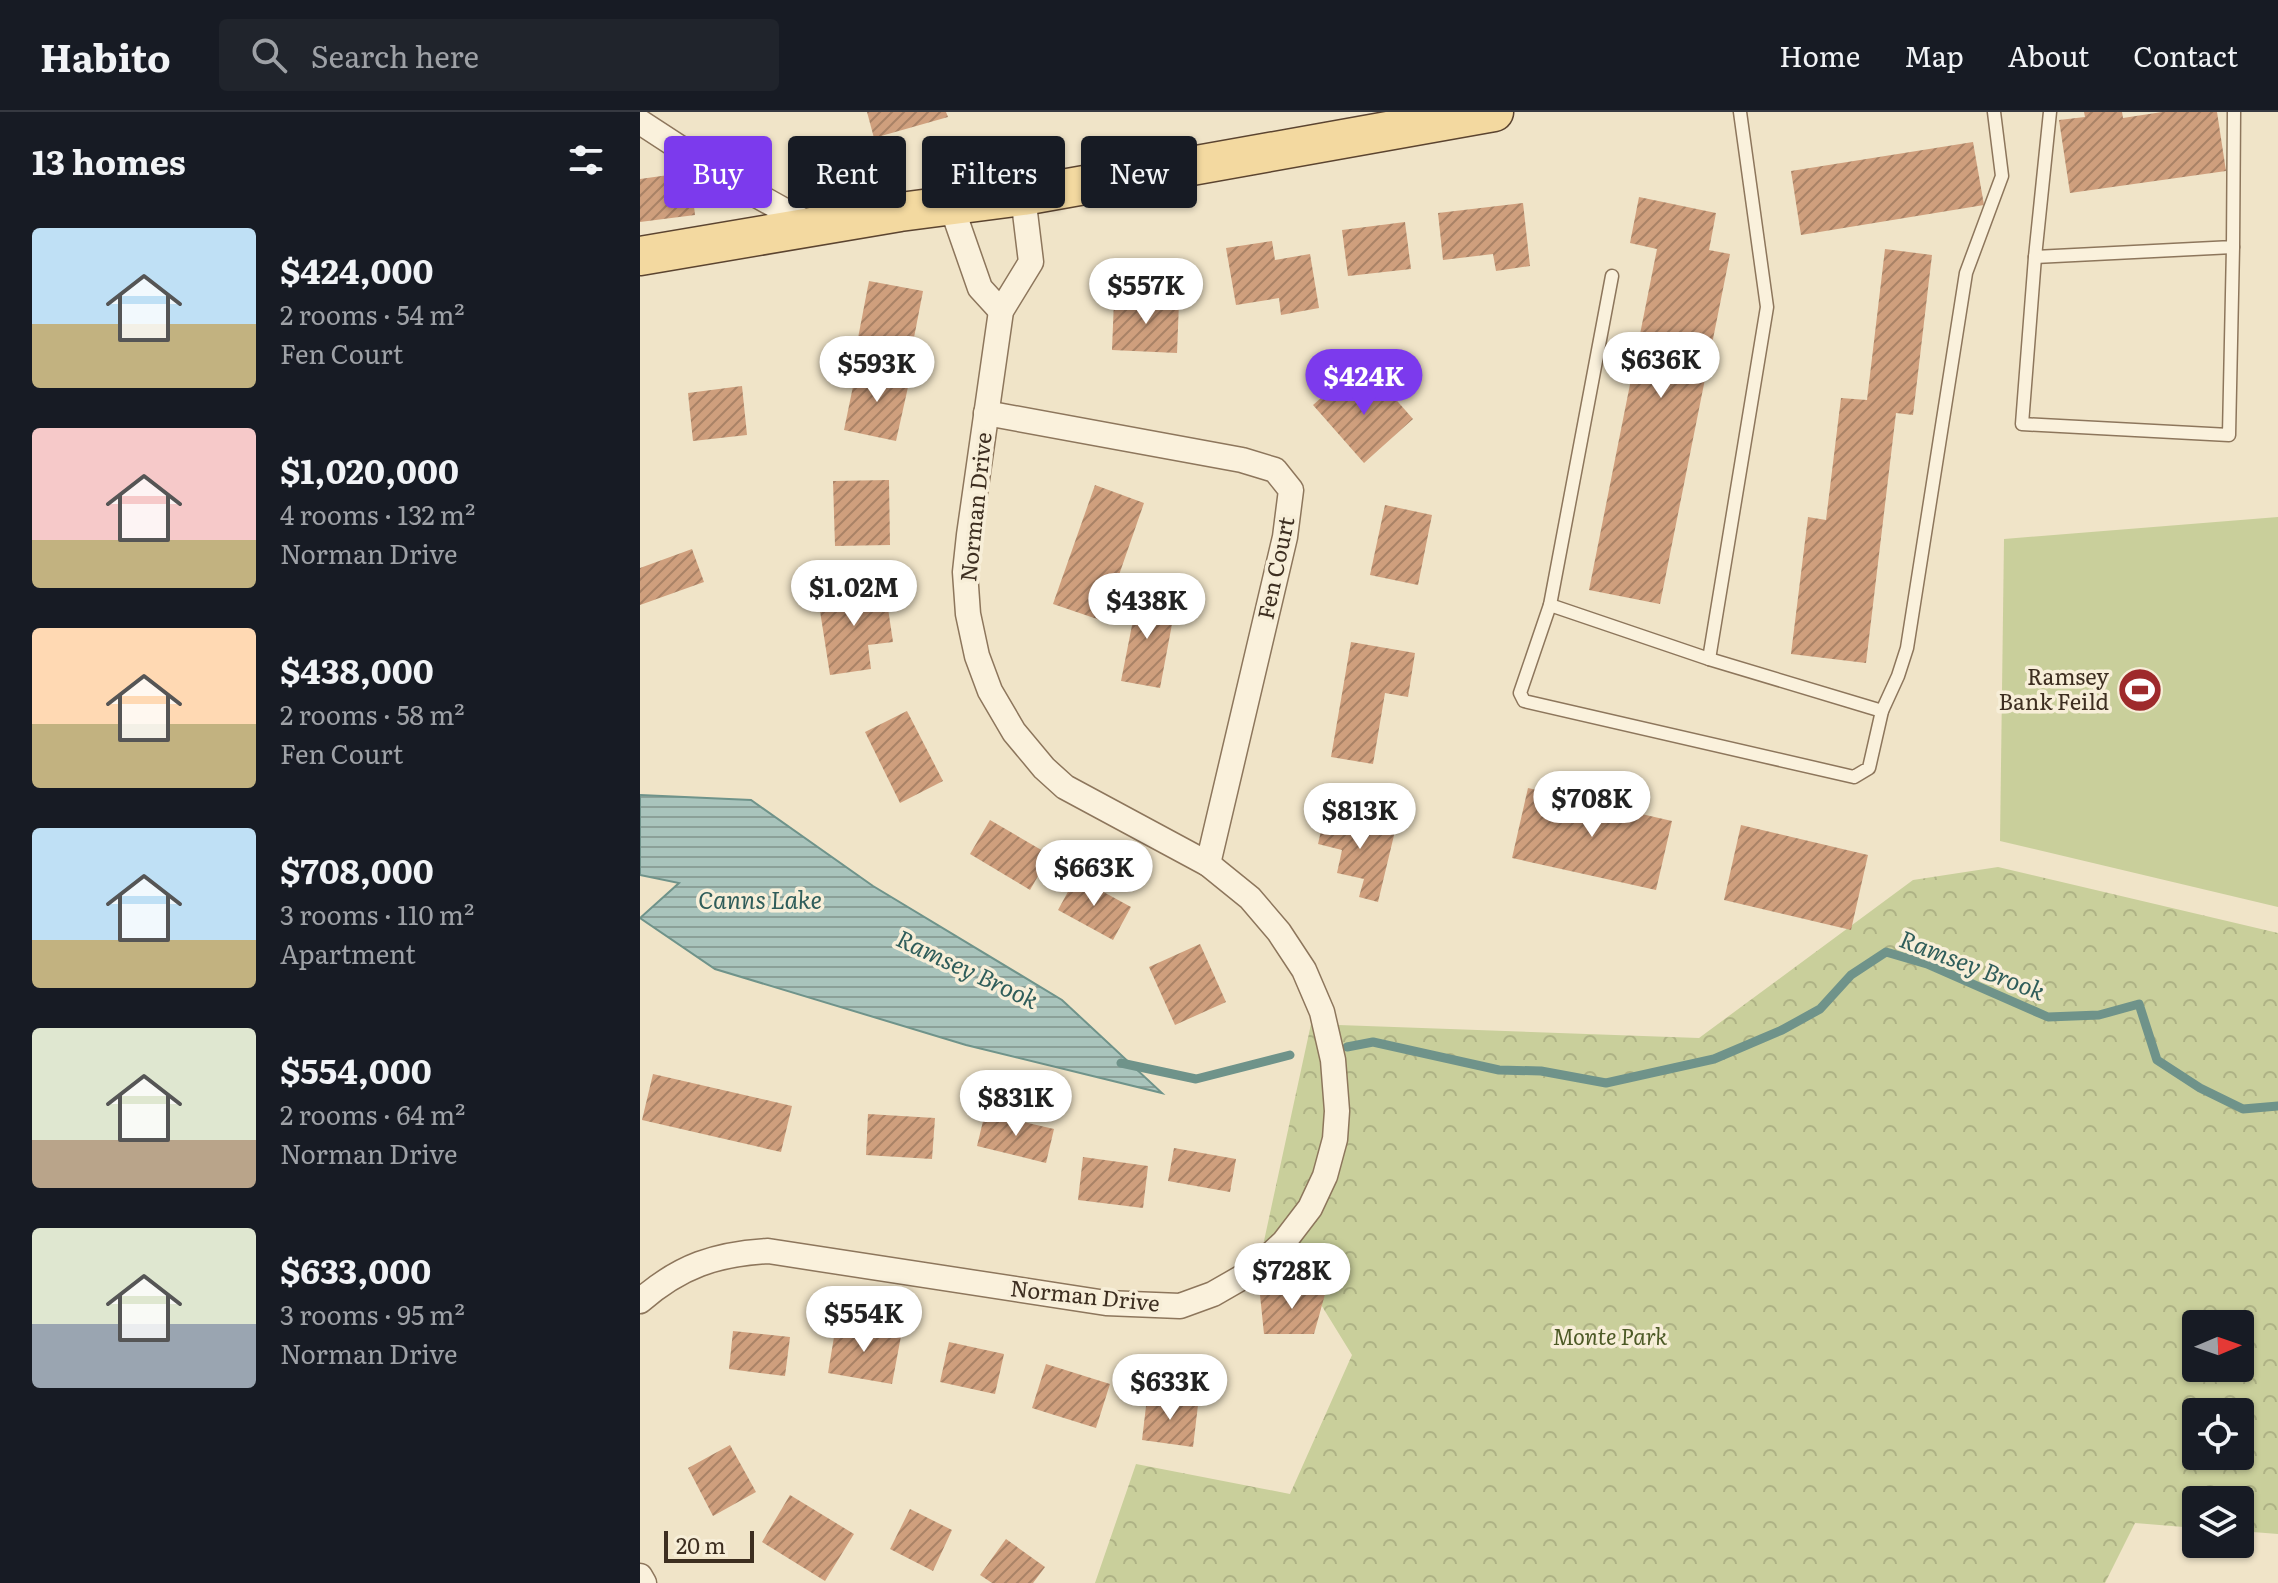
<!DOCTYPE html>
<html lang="en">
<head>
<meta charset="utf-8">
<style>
	body { margin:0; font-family:Literata,serif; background:#20242c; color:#f1f3f6; height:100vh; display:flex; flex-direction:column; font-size:30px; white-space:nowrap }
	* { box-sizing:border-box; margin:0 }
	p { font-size:26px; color:#9ea1a6 }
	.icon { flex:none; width:44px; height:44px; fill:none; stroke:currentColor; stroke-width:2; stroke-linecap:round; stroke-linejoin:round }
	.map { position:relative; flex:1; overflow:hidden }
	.drawer { display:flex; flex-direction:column; background:#171b24; width:640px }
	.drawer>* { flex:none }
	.banner { position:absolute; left:24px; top:24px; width:760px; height:72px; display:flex; gap:16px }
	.needle { width:52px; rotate:88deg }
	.fabs { position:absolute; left:1542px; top:1198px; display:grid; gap:16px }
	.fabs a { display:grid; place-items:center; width:72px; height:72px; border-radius:8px; background:#171b24; box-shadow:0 2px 6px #0004; font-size:40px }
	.scale { position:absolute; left:24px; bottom:20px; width:90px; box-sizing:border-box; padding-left:8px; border:4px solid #3d2e20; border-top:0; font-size:22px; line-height:28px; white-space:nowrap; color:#3d2e20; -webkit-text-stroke:6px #f7eed8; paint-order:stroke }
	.price { position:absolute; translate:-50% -68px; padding:0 18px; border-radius:28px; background:#fff; color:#222; font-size:26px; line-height:52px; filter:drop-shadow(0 2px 4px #0008) }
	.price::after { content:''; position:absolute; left:50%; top:48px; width:24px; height:18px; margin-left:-12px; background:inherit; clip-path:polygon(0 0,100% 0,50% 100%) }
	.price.current { background:#7c3aed; color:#fff }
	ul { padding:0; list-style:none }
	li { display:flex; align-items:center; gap:24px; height:200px; padding:0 32px }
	li span { display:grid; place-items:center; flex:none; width:224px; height:160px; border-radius:8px; color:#555 }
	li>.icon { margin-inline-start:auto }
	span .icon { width:96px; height:96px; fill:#fffc; stroke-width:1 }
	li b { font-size:34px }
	h2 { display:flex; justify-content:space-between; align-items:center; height:96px; padding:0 32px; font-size:34px }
	.pill { padding:0 28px; border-radius:8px; background:#171b24; box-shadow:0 2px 6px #0004; font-size:28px; line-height:72px }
	.pill.current { background:#7c3aed; color:#fff }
	header { display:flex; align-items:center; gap:48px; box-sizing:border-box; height:112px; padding:0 40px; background:#171b24; border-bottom:2px solid #363941 }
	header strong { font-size:38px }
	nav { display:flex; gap:44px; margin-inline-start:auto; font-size:28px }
	.search { width:560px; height:72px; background:#20242c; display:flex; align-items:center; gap:20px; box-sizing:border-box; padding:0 28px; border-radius:8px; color:#9ea1a6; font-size:30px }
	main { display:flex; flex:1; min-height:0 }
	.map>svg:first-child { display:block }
	.forest { fill:url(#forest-crowns); fill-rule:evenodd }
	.pitch { fill:#c9cf9b }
	.water { fill:url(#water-rules); stroke:#6f938a; stroke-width:2 }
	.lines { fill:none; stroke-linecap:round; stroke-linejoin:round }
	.stream { stroke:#6f938a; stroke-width:9 }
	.building { fill:url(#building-hatch) }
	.lane-casing { stroke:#8d765c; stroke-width:15 }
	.street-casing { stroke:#8d765c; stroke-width:27 }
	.primary-casing { stroke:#5b4430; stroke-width:41 }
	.lane { stroke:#faf1dc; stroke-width:12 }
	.street { stroke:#faf1dc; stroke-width:24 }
	.primary { stroke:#f3d9a0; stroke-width:38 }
	.labels { text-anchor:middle; stroke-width:7; stroke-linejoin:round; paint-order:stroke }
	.street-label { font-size:22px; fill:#3d2e20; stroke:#f7eed8 }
	.poi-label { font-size:22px; fill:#3d2e20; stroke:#f7eed8; text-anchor:end }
	.park-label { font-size:22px; font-style:italic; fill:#4d5a26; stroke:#f7eed8 }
	.water-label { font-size:24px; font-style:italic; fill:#2f5d5a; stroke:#f7eed8 }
</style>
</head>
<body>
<header>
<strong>Habito</strong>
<div class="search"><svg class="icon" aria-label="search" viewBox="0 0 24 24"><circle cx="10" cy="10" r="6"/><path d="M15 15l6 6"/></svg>Search here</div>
<nav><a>Home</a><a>Map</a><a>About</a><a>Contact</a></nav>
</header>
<main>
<section class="drawer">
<h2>13 homes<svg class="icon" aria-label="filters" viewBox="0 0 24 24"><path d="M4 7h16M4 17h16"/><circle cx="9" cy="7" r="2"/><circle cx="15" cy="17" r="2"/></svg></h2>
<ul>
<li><span style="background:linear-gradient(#bfe0f5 60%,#c2b280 0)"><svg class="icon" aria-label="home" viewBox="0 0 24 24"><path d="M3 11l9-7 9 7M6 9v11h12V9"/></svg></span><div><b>$424,000</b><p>2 rooms · 54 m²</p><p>Fen Court</p></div></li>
<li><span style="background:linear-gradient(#f6c9c9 70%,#c2b280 0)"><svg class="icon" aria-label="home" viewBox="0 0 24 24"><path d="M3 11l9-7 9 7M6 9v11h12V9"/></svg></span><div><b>$1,020,000</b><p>4 rooms · 132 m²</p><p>Norman Drive</p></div></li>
<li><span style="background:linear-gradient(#ffd9b3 60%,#c2b280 0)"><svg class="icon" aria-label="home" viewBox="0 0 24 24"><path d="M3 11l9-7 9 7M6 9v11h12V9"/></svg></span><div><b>$438,000</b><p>2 rooms · 58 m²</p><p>Fen Court</p></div></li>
<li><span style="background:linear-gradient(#bfe0f5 70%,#c2b280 0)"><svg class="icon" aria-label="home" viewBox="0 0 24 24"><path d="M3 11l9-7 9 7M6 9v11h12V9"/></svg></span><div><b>$708,000</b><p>3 rooms · 110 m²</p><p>Apartment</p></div></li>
<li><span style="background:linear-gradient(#dfe7d0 70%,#b9a48a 0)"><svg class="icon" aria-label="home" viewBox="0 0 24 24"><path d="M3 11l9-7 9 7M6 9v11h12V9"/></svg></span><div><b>$554,000</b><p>2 rooms · 64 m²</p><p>Norman Drive</p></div></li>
<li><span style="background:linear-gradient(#dfe7d0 60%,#9aa5b1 0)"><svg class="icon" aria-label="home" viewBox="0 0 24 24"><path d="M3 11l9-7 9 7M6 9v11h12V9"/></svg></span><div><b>$633,000</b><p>3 rooms · 95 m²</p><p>Norman Drive</p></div></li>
</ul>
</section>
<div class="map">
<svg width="1638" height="1471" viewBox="0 0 1638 1471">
	<defs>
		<pattern id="forest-crowns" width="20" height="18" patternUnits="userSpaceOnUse" patternTransform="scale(2)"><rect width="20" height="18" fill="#c9cf9b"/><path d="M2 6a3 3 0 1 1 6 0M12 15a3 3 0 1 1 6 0" fill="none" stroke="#aeb285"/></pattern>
		<pattern id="water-rules" width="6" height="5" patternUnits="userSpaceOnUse" patternTransform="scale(2)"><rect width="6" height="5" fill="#a9c4bc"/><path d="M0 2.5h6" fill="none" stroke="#8ba098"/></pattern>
		<pattern id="building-hatch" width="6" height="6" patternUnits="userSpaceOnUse" patternTransform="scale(2)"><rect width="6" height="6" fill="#cf9f7d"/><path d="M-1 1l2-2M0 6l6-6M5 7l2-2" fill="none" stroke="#a98266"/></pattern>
	</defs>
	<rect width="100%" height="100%" fill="#f0e4c8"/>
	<path class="forest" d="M1358,755L1638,821V1422L1600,1419V1388H1556V1416L1495,1411L1465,1471H455L496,1352L650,1382L712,1243L672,1178L624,1129L671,912L1059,926L1273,768ZM1556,1212H1600V1256H1556ZM1556,1300H1600V1344H1556Z"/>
	<polygon class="pitch" points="1638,405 1638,795 1360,729 1364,427"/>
	<polygon class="water" points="0,683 111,688 233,774 422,888 522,981 326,933 75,857 0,806 39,771 0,763"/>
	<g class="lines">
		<g class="stream">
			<polyline points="707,935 733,930 859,958 901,959 966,971 1074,947 1142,918 1180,897 1211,863 1246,840 1287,852 1408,905 1459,903 1499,892 1517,948 1560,976 1603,997 1638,994"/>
			<polyline points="481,951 556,967 650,943"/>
		</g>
	</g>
	<g class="building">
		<polygon points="227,0 306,0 308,5 234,26"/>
		<polygon points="1444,0 1482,0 1483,6 1522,0 1577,0 1586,59 1430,81 1419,8 1445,5"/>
		<polygon points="1333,30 1344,93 1161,123 1151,59"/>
		<polygon points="50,60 55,103 0,110 0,67"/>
		<polygon points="999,85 1076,101 1069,138 1090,142 1020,492 949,478 1017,137 990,131"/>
		<polygon points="883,91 890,154 856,159 853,142 803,148 798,101"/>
		<polygon points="765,110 771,157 708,164 702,118"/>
		<polygon points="632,129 635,148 670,142 679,196 641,203 639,186 596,193 586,136"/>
		<polygon points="1245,137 1292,143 1273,303 1256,301 1226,551 1151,542 1168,405 1186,408 1201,286 1227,288"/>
		<polygon points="229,169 283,179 272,236 218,226"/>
		<polygon points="474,188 539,190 537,241 472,238"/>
		<polygon points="217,255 270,266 256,329 204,318"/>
		<polygon points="737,266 773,307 724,351 673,293 699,270 714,287"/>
		<polygon points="102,274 107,323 53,329 48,281"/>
		<polygon points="249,368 250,433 195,434 193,369"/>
		<polygon points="455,373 504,391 463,509 413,492"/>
		<polygon points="745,393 792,403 778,473 730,463"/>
		<polygon points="52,437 64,470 0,493 0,456"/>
		<polygon points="500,473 524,478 517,509 532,512 520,576 481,569"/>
		<polygon points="245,476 253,530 228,533 231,557 190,563 178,486"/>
		<polygon points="711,530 775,541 768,585 745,581 733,652 691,645"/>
		<polygon points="267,599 303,669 260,691 225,620"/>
		<polygon points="888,676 1032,709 1016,778 872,746"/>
		<polygon points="685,702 755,719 738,790 719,785 724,767 697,761 702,738 678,732"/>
		<polygon points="350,708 410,743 390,778 330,742"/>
		<polygon points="1101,713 1228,743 1211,818 1084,788"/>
		<polygon points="436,765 491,795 473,828 418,798"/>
		<polygon points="560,832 586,890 535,913 509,855"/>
		<polygon points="13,962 152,994 141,1040 2,1008"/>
		<polygon points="345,1001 414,1017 406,1051 337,1034"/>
		<polygon points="228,1002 295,1006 292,1047 226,1043"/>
		<polygon points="534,1036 596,1047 590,1080 528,1069"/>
		<polygon points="443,1045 508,1054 503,1096 438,1088"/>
		<polygon points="687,1175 674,1222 624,1222 620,1183"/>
		<polygon points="196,1213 261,1224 252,1272 188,1261"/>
		<polygon points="93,1219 150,1225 145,1264 89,1257"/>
		<polygon points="309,1230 364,1242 355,1282 300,1270"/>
		<polygon points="406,1252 470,1272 456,1316 392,1296"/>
		<polygon points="507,1286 558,1293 553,1335 502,1328"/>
		<polygon points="90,1333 116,1380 73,1404 48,1356"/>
		<polygon points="150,1383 214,1422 185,1469 122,1430"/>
		<polygon points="270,1397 312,1418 293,1459 250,1437"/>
		<polygon points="366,1427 405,1455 393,1471 352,1471 340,1463"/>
	</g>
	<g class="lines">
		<g class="lane-casing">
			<g id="lane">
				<polyline points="1410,0 1395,145 1593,135 1594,0"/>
				<polyline points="1395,145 1382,312 1589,323 1593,135"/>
				<polyline points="972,164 910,493 1069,547 1242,599"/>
				<polyline points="910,493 880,581 884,589 1214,665 1229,656 1242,599 1258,564 1267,536 1326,161 1362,64 1354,0"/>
				<polyline points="1069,547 1127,195 1100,0"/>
			</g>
		</g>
		<g class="street-casing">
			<g id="street">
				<polyline points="0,10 86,66 172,114"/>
				<polyline points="311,93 340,176 361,199"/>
				<polyline points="346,301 602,348 635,358 651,378 645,425 568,752"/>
				<path d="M0,1189C40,1154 76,1142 128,1139L466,1191L540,1194L573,1182L613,1159L644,1130L670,1096L685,1064L695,1027L697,999L693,948L682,900L664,858L639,820L610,786L568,752L425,675L404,656L374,620L350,579L337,544L328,502L325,460L329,423L361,199L391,150L383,84"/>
				<polyline points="0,1464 4,1471"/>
			</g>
		</g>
		<g class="primary-casing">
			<polyline id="primary" points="0,144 260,100 383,84 854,0"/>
		</g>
		<use href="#lane" class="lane"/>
		<use href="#street" class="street"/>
		<use href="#primary" class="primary"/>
	</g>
	<defs>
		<g id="stadium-disc" transform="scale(2.3)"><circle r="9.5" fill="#9e2a2b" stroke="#f7eed8"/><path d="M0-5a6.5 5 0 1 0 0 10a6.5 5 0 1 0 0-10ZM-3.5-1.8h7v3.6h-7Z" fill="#fff"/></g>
	</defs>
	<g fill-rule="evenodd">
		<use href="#stadium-disc" x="1500" y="578"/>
	</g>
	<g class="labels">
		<g class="street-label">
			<text transform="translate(336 395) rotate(-84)" y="8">Norman Drive</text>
			<text transform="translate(636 456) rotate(-78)" y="8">Fen Court</text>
			<text transform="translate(445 1184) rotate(6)" y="8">Norman Drive</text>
		</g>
		<g class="poi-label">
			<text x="1469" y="573">Ramsey<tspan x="1469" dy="25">Bank Feild</tspan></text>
		</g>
		<g class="park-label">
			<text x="970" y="1233">Monte Park</text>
		</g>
		<g class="water-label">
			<text x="120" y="797">Canns Lake</text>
			<text transform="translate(1332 854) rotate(21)" y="8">Ramsey Brook</text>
			<text transform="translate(327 858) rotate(25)" y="8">Ramsey Brook</text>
		</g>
	</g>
</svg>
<div class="fabs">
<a><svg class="needle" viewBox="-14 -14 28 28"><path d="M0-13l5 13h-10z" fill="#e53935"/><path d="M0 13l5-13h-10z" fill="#9ea1a6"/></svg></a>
<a><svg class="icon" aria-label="locate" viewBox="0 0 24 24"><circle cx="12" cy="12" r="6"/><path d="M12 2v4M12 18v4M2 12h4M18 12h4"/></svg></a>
<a><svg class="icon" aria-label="layers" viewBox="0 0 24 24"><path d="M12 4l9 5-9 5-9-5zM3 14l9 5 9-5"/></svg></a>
</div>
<div class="scale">20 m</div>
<b class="price" style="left:506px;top:214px">$557K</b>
<b class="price" style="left:1021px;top:288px">$636K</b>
<b class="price" style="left:237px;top:292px">$593K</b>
<b class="price current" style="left:724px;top:305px">$424K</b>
<b class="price" style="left:214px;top:516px">$1.02M</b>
<b class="price" style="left:507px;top:529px">$438K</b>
<b class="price" style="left:952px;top:727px">$708K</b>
<b class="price" style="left:720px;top:739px">$813K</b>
<b class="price" style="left:454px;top:796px">$663K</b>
<b class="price" style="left:376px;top:1026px">$831K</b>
<b class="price" style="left:652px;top:1199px">$728K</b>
<b class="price" style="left:224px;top:1242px">$554K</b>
<b class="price" style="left:530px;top:1310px">$633K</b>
<div class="banner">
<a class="pill current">Buy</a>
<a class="pill">Rent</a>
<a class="pill">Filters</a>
<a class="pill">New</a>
</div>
</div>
</main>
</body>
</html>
